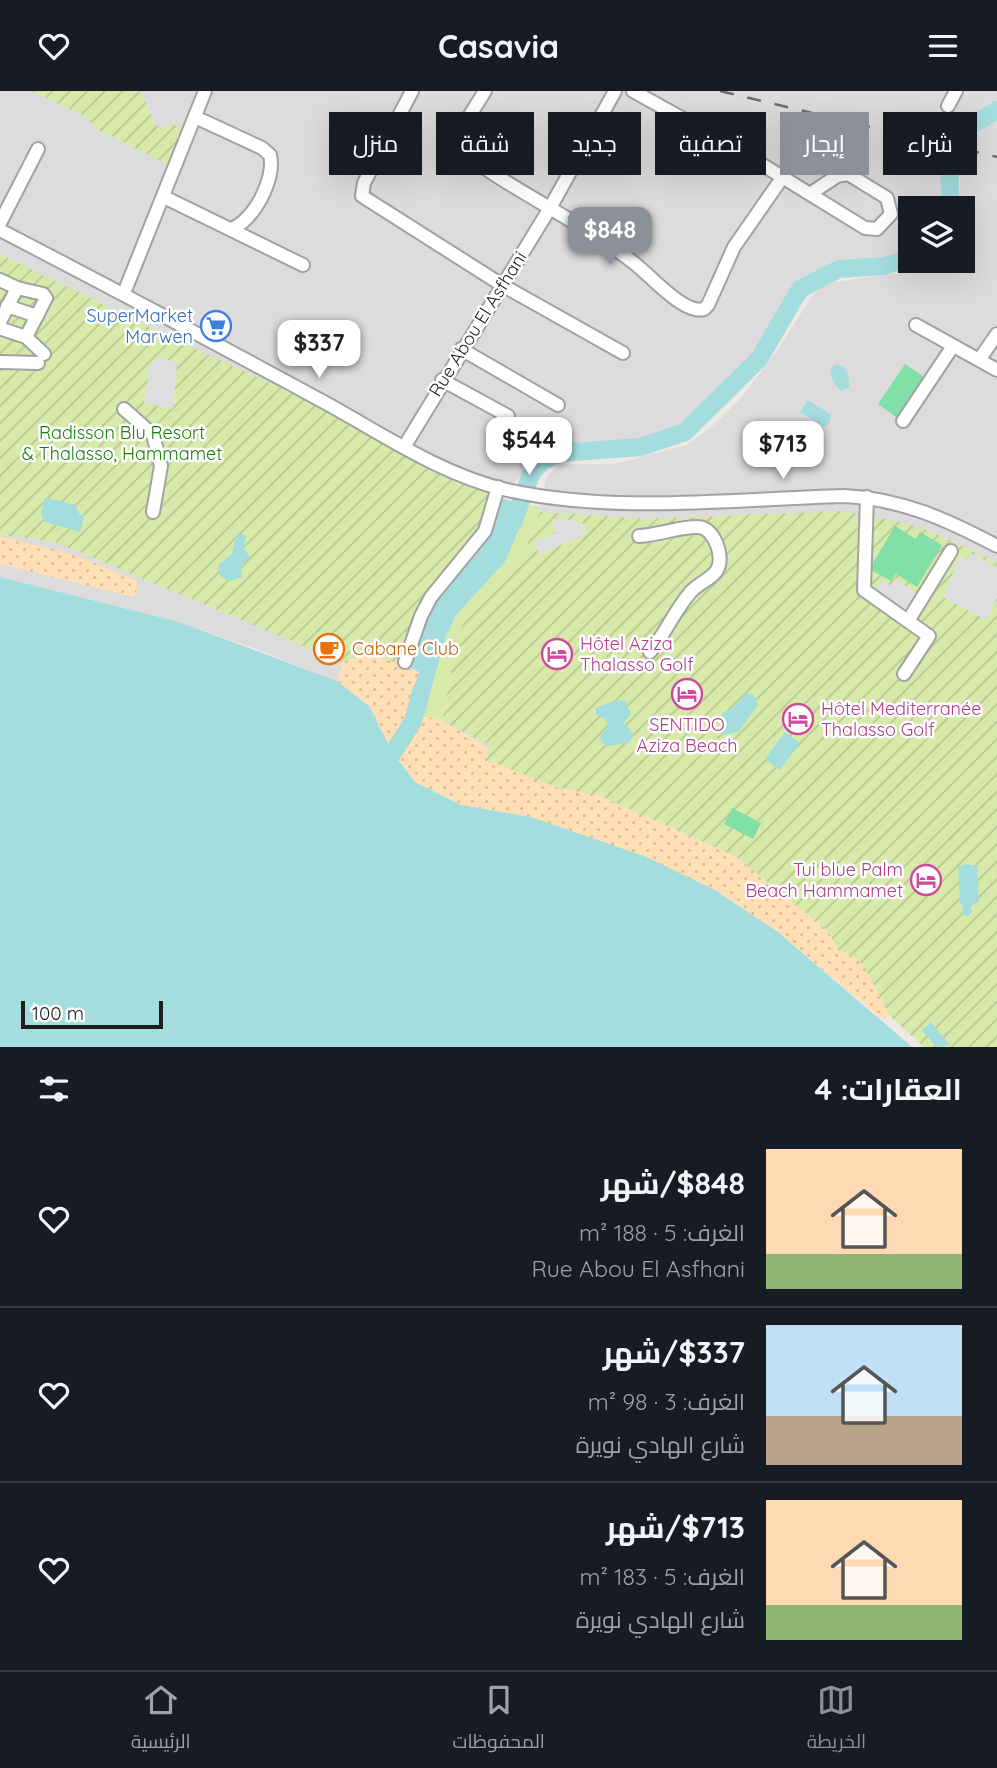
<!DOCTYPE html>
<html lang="ar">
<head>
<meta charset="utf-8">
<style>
	body { margin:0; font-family:Quicksand,Cairo,sans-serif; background:#20242c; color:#f1f3f6; direction:rtl; height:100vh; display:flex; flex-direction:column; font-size:26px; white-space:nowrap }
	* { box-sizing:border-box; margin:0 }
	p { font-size:23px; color:#9ea1a6 }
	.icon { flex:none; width:38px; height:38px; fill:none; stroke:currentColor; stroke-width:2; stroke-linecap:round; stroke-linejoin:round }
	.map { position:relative; height:956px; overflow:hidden; direction:ltr }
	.drawer { display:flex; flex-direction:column; background:#171b24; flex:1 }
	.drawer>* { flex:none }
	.hud { position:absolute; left:21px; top:21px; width:956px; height:63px; direction:rtl; display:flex; gap:14px }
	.fabs { position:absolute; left:898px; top:105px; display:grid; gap:14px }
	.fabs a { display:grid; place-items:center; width:77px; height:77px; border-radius:0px; background:#171b24; box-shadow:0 7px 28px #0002; font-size:35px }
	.scale { position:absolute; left:21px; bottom:18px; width:142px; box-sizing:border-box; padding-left:7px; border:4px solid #1e1e1e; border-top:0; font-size:19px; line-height:24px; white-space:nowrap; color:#1e1e1e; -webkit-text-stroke:5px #fff; paint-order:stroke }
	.price { position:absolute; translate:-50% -60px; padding:0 16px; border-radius:14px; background:#fff; color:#222; font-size:23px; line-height:46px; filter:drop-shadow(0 2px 4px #0008) }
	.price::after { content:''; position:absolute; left:50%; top:42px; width:21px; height:16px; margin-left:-10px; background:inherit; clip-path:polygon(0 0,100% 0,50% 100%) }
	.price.selected { background:#8c9099; color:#fff }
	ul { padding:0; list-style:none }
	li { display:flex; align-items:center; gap:21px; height:175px; padding:0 35px }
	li+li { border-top:2px solid #363941 }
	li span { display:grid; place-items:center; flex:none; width:196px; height:140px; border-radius:0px; color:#555 }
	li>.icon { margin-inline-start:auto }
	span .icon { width:84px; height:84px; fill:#fffc; stroke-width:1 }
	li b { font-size:30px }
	h2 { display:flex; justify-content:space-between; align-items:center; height:84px; padding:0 35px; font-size:30px }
	.chip { padding:0 24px; border-radius:0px; background:#171b24; box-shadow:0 7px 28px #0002; font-size:24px; line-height:63px }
	.chip.selected { background:#8c9099; color:#fff }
	header { display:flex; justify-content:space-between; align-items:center; height:91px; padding:0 35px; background:#171b24; font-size:32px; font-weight:700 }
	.menu { display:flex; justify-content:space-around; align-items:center; height:98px; border-top:2px solid #363941; background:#171b24; font-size:19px; color:#9ea1a6 }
	.menu a { display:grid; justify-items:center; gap:4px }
	.menu .selected { color:#8c9099 }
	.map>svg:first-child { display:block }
	.residential { fill:#dddbdc }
	.grass { fill:#d8eaaa }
	.sand { fill:url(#sand-dots) }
	.garden { fill:url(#garden-furrows) }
	.pitch { fill:#81e0a7 }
	.parking { fill:#dedede }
	.water { fill:#a4ddde }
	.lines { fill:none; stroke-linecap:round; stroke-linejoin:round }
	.river { stroke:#a4ddde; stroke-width:18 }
	.minor-casing { stroke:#a2a2a2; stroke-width:16 }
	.minor { stroke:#fff; stroke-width:12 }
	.rail { stroke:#6c6c6c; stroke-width:2.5; stroke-dasharray:14 14; stroke-linecap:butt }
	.labels { text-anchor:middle; stroke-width:5; stroke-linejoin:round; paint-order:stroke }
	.shop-label { font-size:18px; fill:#366cbe; stroke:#fff; text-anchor:end }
	.street-label { font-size:18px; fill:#1e1e1e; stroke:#fff }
	.park-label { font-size:18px; fill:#1a7f0a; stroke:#fff }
	.hotel-label { font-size:18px; fill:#b23c85; stroke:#fff; text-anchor:start }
	.food-label { font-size:18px; fill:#c56008; stroke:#fff; text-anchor:start }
</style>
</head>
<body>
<header><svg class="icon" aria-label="menu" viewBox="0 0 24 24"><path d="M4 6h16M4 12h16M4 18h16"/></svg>Casavia<svg class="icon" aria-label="heart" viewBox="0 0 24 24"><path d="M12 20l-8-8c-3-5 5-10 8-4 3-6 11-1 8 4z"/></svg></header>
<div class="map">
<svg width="997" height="956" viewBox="0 0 997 956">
	<defs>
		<pattern id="sand-dots" width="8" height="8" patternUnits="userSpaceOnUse" patternTransform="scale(1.75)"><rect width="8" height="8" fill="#ffdfb3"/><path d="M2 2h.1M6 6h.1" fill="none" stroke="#dabf9a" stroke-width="1.8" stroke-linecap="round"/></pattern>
		<pattern id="garden-furrows" width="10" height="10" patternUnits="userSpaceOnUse" patternTransform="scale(1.75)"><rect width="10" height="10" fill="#d8eaaa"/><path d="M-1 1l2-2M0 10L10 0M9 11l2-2" fill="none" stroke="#b9c892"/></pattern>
	</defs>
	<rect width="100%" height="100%" fill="#efe9e4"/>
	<g class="residential">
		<polygon points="0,0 997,0 997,12 958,35 942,68 944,117 910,117 910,161 796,193 754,264 682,336 639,349 559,356 538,365 500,407 488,451 472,471 409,577 369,615 337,590 259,559 179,531 0,486"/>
		<polygon points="997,27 997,956 924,956 890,925 865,877 855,866 737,766 600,705 556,696 442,630 537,433 546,386 562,373 614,373 687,354 715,333 741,307 779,257 812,205 822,196 834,191 927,178 936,170 962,170 959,58"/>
	</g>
	<polygon class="grass" points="529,414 540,416 537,433 522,468 465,527 457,548 442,630 424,625 445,548 456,524 505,471"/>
	<g class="sand">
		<polygon points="0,445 75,464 138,490 135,506 0,473"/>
		<polygon points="368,562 419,581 407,620 442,630 556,696 600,705 736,766 828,840 838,859 855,866 865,877 890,925 882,928 778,841 713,798 531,726 461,714 415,691 393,662 369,615 337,590 342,571"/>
	</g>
	<g class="garden">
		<polygon points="32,0 141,0 155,34 167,38 170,32 185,39 173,76 95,37 88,27"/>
		<polygon points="0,163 161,242 496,396 492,425 430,512 408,576 368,562 342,571 55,451 0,444"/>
		<polygon points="841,420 855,422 855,431 871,432 872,425 920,436 997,471 997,956 924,956 890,925 865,877 855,866 838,859 828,840 737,766 600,705 556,696 487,669 489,654 442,630 457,548 465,527 522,468 540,421 649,428"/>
	</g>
	<g class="pitch">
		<polygon points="905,273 926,287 899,328 878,313"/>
		<polygon points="895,435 916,448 920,441 942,454 917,496 896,483 891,490 869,478"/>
		<polygon points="732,717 761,732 753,748 724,733"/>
	</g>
	<g class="parking">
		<polygon points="157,265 177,273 173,318 144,312 150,272 155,272"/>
		<polygon points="552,428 576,429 578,433 582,431 587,443 539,463 534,451 556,442"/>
		<polygon points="970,462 997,476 997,507 986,529 943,506 960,465 967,468"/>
		<polygon points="895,488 918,503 905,523 873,503 882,489 891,495"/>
	</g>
	<g class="water">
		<path d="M837,273C848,276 849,286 849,296L842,300C835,296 829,284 831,276Z"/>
		<polygon points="808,309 831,324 829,333 825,336 800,321"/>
		<polygon points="48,407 76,414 79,423 84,424 80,441 45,431 41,423 44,408"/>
		<path d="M500,407L529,414L505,471L456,524L445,548L424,625L407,620L419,581L408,576C416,555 422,530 435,511C466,467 490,467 500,407Z"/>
		<polygon points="241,442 246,445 244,457 250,467 241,474 242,486 230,490 220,485 218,474 232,463 236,445"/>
		<polygon points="0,486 179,531 337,590 369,615 393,662 415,691 461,714 531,726 644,765 713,798 778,841 912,956 0,956"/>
		<polygon points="745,603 753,603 758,614 738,641 722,644 720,639 723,622 734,616"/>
		<polygon points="616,609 625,610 631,623 624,632 634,644 628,652 607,655 601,651 600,645 608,636 607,630 596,623 596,617"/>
		<polygon points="785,641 800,652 780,679 765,668"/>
		<polygon points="967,773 977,775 979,811 970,815 972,820 968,825 961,823 963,814 960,812 958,776"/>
		<polygon points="931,931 950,954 936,956 922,939"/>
	</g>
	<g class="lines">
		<g class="river">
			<polyline points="951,117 949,69 963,40 997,19"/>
			<polyline points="513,432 531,383 542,370 560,362 641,356 685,341 759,268 800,198 839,178 884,175 910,167"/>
			<polyline points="393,662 413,630 421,600"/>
		</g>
		<g class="minor-casing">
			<g id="minor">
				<polyline points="412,0 364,92 362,105 502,194 623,262"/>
				<path d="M485,0L455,48L457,57C512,100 579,129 634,172C650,184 684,224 704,218L708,214L734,156L782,87"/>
				<polyline points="633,0 732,55 865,137 877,138 891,123 887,107 848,83 837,85 810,103"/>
				<polyline points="948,15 956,0"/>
				<path d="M195,26L262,57L270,64C276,87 254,130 231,138"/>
				<polyline points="164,106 303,174"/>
				<polyline points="0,132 38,58"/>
				<path d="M0,139C108,195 215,252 322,310C381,342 441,384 507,399C617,423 732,408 844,405C902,408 946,428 997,455"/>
				<polyline points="0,189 17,197"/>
				<polyline points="124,202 205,0"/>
				<polyline points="7,215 37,225"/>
				<polyline points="0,231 17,197 43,203 46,207 26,246"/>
				<polyline points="0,234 2,238 26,246 44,263"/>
				<polyline points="916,234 997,279"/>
				<polyline points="461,258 558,314"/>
				<polyline points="979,269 997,243"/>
				<polyline points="0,271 38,272"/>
				<polyline points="442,289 508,325"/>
				<polyline points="124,318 153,344 161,375 153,421"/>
				<polyline points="903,330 953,255"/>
				<polyline points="404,356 550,117 615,0"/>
				<polyline points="867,406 864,499 929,545 904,583"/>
				<path d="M639,445C658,444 683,435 698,436C714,436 725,466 717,479C711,489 696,493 689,503C674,521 665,543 650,561"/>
				<polyline points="908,530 951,460"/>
				<polyline points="405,571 421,525 431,506 485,440 498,396"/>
			</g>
		</g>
		<use href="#minor" class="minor"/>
		<polyline class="rail" points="720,0 997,66"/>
	</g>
	<defs>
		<g id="supermarket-ring" transform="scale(1.575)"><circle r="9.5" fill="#fff" stroke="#3f7fe0" stroke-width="1.5"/><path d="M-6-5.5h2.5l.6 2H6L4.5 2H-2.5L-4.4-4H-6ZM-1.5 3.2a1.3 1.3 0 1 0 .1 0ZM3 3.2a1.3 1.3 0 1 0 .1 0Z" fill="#3f7fe0"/></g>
		<g id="cafe-ring" transform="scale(1.575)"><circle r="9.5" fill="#fff" stroke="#e8710a" stroke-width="1.5"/><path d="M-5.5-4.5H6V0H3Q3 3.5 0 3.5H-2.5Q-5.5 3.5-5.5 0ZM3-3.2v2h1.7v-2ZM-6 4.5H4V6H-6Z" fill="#e8710a"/></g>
		<g id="hotel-ring" transform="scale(1.575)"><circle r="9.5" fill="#fff" stroke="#d1479c" stroke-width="1.5"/><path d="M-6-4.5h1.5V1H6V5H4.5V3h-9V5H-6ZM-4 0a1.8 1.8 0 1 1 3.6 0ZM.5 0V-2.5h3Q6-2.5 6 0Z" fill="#d1479c"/></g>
	</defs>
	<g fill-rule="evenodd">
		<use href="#supermarket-ring" x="216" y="235"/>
		<use href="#cafe-ring" x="329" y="558"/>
		<use href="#hotel-ring" x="557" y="563"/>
		<use href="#hotel-ring" x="687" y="603"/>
		<use href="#hotel-ring" x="798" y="628"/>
		<use href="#hotel-ring" x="926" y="789"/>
	</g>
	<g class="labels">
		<g class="shop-label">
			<text x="193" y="231">SuperMarket<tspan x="193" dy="21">Marwen</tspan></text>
		</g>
		<g class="street-label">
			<text transform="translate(478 233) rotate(-58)" y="6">Rue Abou El Asfhani</text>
		</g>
		<g class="park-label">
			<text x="122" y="348">Radisson Blu Resort<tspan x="122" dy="21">&amp; Thalasso, Hammamet</tspan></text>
		</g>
		<g class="hotel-label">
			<text x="580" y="559">Hôtel Aziza<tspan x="580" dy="21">Thalasso Golf</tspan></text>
			<text x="821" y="624">Hôtel Mediterranée<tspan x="821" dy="21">Thalasso Golf</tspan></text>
			<text x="687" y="640" text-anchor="middle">SENTIDO<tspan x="687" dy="21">Aziza Beach</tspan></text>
			<text x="903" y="785" text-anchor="end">Tui blue Palm<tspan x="903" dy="21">Beach Hammamet</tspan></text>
		</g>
		<g class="food-label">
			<text x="352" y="564">Cabane Club</text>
		</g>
	</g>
</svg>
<div class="fabs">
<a><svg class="icon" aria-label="layers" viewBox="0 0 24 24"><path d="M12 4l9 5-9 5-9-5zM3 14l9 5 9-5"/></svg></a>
</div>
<div class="scale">100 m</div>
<b class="price selected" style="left:610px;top:176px">$848</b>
<b class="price" style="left:319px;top:289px">$337</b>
<b class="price" style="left:529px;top:386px">$544</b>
<b class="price" style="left:783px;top:390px">$713</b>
<div class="hud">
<a class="chip">شراء</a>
<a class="chip selected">إيجار</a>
<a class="chip">تصفية</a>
<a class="chip">جديد</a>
<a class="chip">شقة</a>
<a class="chip">منزل</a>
</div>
</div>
<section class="drawer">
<h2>العقارات: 4<svg class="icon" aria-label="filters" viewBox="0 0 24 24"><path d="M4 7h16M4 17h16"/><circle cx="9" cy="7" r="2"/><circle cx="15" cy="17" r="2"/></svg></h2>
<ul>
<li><span style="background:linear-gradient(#ffd9b3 75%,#8fb573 0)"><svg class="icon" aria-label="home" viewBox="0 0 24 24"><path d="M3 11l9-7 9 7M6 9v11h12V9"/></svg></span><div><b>$848/شهر</b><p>الغرف: 5 · 188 m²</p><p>Rue Abou El Asfhani</p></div><svg class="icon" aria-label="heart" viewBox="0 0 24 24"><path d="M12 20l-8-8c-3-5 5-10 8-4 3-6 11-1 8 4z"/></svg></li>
<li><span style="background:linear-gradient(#bfe0f5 65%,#b9a48a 0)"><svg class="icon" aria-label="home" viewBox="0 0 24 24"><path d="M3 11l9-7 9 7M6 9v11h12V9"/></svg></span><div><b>$337/شهر</b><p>الغرف: 3 · 98 m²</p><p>شارع الهادي نويرة</p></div><svg class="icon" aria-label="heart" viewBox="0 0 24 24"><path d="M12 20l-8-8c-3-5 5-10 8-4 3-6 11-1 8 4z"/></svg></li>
<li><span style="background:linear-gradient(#ffd9b3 75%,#8fb573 0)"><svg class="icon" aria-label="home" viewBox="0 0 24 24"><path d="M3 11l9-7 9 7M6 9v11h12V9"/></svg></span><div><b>$713/شهر</b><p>الغرف: 5 · 183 m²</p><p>شارع الهادي نويرة</p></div><svg class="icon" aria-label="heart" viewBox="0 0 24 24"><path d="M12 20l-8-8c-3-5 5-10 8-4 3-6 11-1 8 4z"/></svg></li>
</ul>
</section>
<nav class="menu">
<a class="selected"><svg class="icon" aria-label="map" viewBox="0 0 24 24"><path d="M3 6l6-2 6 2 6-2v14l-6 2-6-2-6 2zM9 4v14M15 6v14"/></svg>الخريطة</a>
<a><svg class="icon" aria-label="saved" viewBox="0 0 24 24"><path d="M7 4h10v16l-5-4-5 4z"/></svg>المحفوظات</a>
<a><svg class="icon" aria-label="home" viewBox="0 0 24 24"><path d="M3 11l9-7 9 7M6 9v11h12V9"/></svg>الرئيسية</a>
</nav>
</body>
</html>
